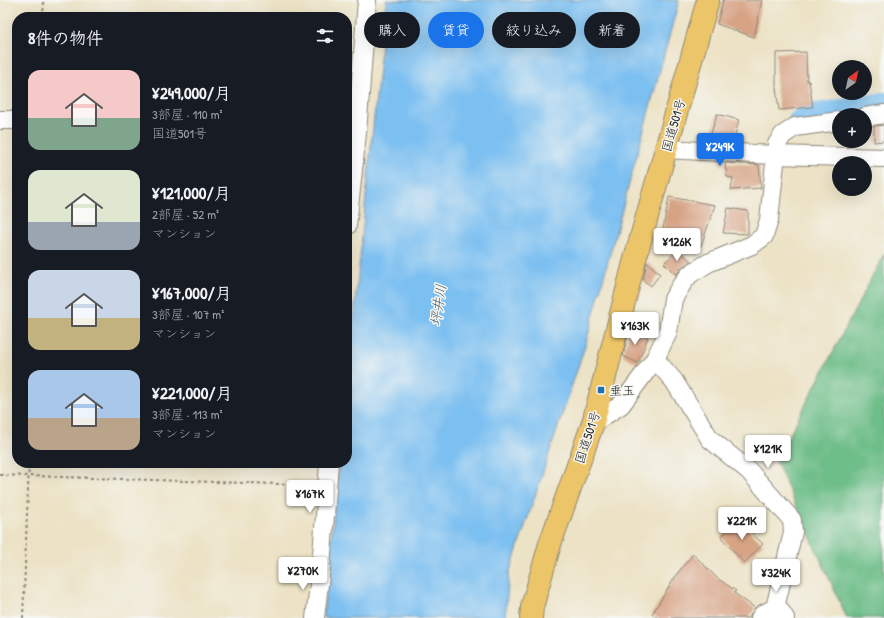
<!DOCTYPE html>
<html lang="ja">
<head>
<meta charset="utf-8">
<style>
	body { margin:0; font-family:"Patrick Hand","Klee One",sans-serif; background:#20242c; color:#f1f3f6; height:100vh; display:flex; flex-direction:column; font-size:15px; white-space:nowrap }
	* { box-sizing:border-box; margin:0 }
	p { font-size:13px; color:#9ea1a6 }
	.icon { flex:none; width:22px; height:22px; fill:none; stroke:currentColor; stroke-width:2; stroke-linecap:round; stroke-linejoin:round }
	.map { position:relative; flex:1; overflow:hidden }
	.drawer { position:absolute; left:12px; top:12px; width:340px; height:456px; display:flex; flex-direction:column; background:#171b24; border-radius:16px; box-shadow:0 4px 16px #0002 }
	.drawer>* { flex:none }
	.hud { position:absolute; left:364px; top:12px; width:380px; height:36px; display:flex; gap:8px }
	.needle { width:26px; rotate:33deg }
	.controls { position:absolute; left:832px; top:60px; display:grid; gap:8px }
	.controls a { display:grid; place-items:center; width:40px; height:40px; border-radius:50%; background:#171b24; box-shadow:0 4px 16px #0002; font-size:20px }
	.price { position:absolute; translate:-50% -34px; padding:0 9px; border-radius:4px; background:#fff; color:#222; font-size:13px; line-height:26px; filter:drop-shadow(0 1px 2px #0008) }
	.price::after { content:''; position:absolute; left:50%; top:24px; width:12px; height:9px; margin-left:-6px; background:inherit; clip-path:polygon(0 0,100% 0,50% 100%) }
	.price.selected { background:#1a73e8; color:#fff }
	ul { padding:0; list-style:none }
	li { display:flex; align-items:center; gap:12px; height:100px; padding:0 16px }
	li span { display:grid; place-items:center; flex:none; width:112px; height:80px; border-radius:12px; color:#555 }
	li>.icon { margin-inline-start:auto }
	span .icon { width:48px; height:48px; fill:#fffc; stroke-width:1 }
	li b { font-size:17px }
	h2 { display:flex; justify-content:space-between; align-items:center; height:48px; padding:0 16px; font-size:17px }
	.tag { padding:0 14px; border-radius:18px; background:#171b24; box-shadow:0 4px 16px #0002; font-size:14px; line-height:36px }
	.tag.selected { background:#1a73e8; color:#fff }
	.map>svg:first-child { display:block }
	.forest { fill:#6ebe89; stroke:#4c745a }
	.water { fill:#7bbff1; stroke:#53758e }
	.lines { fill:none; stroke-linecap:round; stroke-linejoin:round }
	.river { stroke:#7bbff1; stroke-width:22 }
	.building { fill:#d7a385 }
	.minor-casing { stroke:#8c8678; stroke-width:20 }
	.highway-casing { stroke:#8c8678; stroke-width:24 }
	.path { stroke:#8c8678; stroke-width:2; stroke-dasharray:3 3; stroke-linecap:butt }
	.minor { stroke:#fff; stroke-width:18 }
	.highway { stroke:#edc569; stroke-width:22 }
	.poi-dot { fill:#1f6fb2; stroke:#f6f6f2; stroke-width:1.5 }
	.labels { text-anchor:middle; stroke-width:3; stroke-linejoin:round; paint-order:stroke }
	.street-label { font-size:13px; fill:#2b2b2b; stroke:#f6f6f2 }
	.poi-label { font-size:13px; fill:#2b2b2b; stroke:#f6f6f2; text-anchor:start }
	.water-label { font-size:14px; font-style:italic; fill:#435766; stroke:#f6f6f2 }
</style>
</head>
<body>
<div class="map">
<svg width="884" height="618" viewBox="0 0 884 618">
	<rect width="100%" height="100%" fill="#f6f6f2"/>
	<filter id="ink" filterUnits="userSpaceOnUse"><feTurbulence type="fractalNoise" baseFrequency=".025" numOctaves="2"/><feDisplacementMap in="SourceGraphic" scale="8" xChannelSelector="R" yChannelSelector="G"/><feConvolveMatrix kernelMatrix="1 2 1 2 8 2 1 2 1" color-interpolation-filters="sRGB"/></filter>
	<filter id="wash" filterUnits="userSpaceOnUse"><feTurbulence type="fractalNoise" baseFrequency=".012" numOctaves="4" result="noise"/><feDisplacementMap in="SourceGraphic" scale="16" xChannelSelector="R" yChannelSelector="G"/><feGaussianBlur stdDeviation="0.9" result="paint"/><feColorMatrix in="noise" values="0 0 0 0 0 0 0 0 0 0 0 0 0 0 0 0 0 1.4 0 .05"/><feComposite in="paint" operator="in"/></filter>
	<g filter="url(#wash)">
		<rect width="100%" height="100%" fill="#ece2c5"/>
		<polygon class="forest" points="884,254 884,618 847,618 776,461"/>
		<polygon class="water" points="386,0 679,0 585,346 509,574 505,618 323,618 339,463 347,463 347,383"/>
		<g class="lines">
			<polyline class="river" points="799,121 810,115 884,103"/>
		</g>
		<g id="blocks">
			<g class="building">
				<polygon points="723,0 762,0 754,37 717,24"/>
				<polygon points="806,52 807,81 809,81 813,107 779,110 776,88 776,53"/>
				<polygon points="717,114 739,120 733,142 709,140"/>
				<polygon points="884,125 884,141 874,142 874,126"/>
				<polygon points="725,163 759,165 761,188 731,190 733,178 727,177"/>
				<polygon points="669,197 715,205 701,246 662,234"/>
				<polygon points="728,208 748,211 748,234 723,233"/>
				<polygon points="678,250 691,261 682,267 676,275 664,263"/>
				<polygon points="647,262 660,274 651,286 643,280"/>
				<polygon points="629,331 648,337 638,363 623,356"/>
				<polygon points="738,520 763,544 744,563 721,537"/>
				<polygon points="693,554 717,578 736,591 734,593 755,608 749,618 658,618 652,614 677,574"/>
			</g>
		</g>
	</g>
	<g filter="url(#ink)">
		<use href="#blocks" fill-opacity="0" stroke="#8c8678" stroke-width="1"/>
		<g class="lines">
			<g class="minor-casing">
				<g id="minor">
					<polyline points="865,117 884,114"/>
					<polyline points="0,120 17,120"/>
					<polyline points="666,149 775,155 884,158"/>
					<polyline points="347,226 357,133 367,0"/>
					<polyline points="655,359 674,381 710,439 749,471 792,520 793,532 775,608"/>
					<polyline points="593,423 621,405 655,359 668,332 673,299 682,284 690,274 708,263 752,245 764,236 769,220 777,144 783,135 795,127 839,121"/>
					<polyline points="315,618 321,567 329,463"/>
					<polyline points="760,618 763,614 775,608 779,609 785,618"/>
				</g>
			</g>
			<g class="highway-casing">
				<polyline id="highway" points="531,618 532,607 550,544 593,423 635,259 708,0"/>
			</g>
			<g class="path">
				<polyline points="43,17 44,0"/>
				<polyline points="0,475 308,485 310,500"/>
				<polyline points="23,618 29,463"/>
			</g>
			<use href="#minor" class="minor"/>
			<use href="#highway" class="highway"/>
		</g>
	</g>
	<rect class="poi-dot" x="597" y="386" width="8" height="8" rx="2"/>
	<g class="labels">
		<g class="street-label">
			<text transform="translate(673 125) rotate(-74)" y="5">国道501号</text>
			<text transform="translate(587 437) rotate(-72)" y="5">国道501号</text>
		</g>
		<g class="poi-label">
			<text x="609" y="395">垂玉</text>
		</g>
		<g class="water-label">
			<text transform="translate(438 305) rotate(-82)" y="5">坪井川</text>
		</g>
	</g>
</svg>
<div class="controls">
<a><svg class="needle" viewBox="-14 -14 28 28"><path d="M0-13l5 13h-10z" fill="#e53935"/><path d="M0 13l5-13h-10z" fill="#9ea1a6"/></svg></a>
<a>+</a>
<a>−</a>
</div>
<b class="price selected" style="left:720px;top:167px">¥249K</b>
<b class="price" style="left:677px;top:262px">¥126K</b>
<b class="price" style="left:635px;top:346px">¥163K</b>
<b class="price" style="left:768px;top:469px">¥121K</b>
<b class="price" style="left:310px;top:514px">¥167K</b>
<b class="price" style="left:742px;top:541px">¥221K</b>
<b class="price" style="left:303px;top:591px">¥270K</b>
<b class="price" style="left:776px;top:593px">¥324K</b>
<div class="hud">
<a class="tag">購入</a>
<a class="tag selected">賃貸</a>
<a class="tag">絞り込み</a>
<a class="tag">新着</a>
</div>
<section class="drawer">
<h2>8件の物件<svg class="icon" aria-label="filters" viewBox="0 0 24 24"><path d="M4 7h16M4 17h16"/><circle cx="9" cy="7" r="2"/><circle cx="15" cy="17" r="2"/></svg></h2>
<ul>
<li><span style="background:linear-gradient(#f6c9c9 60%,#7fa58c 0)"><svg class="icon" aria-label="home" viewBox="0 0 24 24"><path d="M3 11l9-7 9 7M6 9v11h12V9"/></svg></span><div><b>¥249,000/月</b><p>3部屋 · 110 m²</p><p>国道501号</p></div></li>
<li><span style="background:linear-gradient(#dfe7d0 65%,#9aa5b1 0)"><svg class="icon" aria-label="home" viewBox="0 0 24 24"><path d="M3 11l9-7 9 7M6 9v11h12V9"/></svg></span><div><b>¥121,000/月</b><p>2部屋 · 52 m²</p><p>マンション</p></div></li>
<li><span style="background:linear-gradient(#c9d6e8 60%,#c2b280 0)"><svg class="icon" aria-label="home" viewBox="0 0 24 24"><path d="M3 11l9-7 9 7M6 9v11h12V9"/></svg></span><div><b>¥167,000/月</b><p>3部屋 · 107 m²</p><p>マンション</p></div></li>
<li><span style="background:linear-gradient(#a9c7e8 60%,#b9a48a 0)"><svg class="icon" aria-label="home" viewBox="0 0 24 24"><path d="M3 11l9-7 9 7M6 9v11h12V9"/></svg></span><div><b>¥221,000/月</b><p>3部屋 · 113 m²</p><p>マンション</p></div></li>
</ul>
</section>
</div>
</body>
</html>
